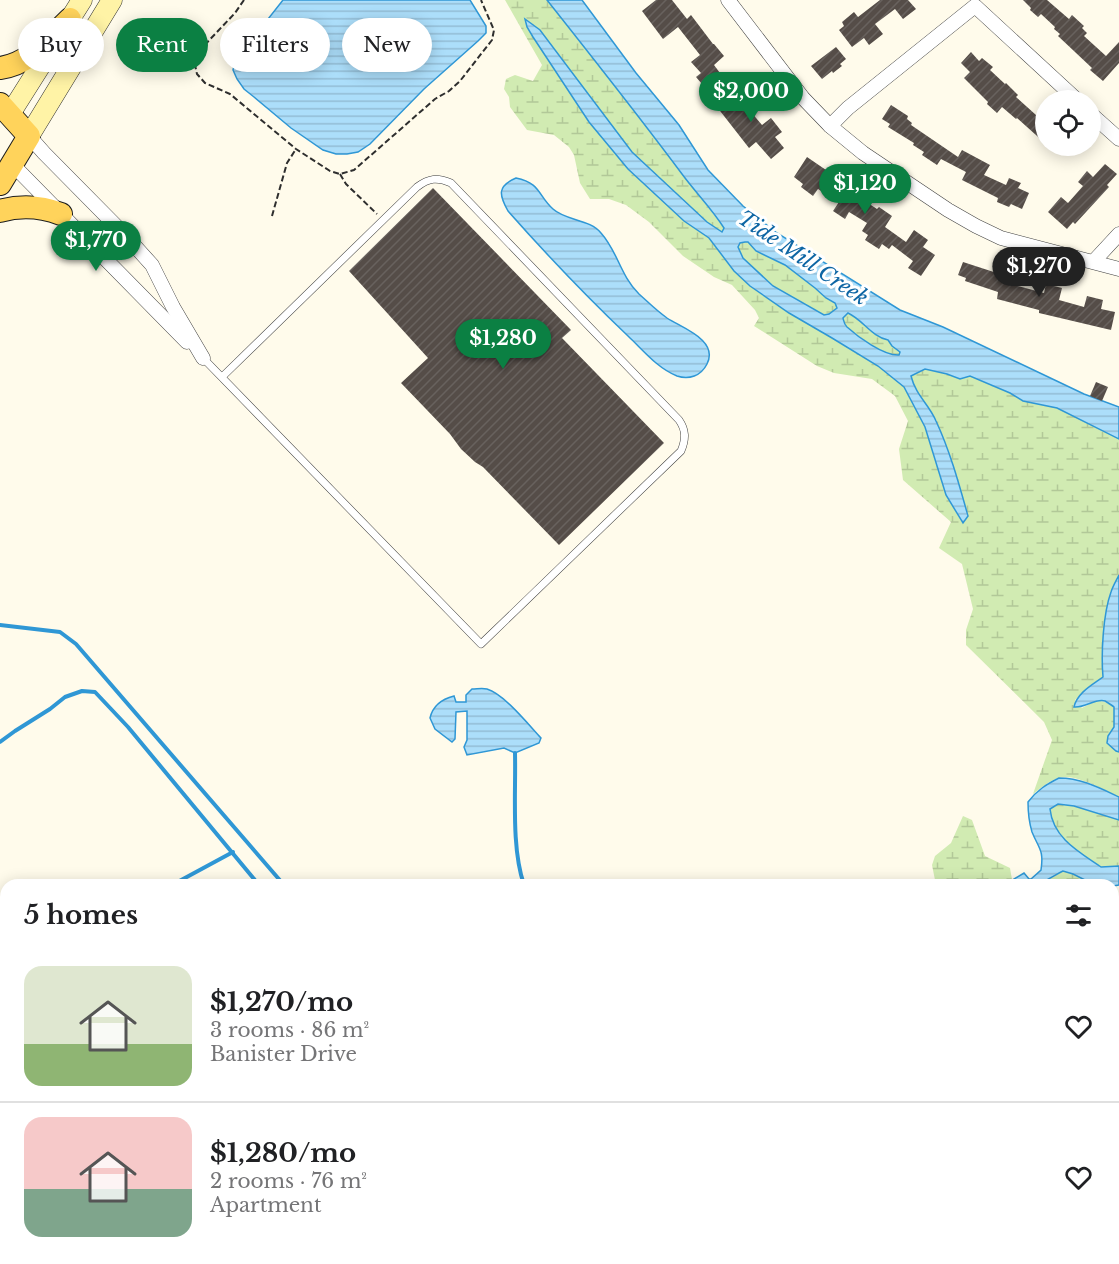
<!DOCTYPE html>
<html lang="en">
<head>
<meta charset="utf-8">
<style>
	body { margin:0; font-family:"Libre Baskerville",serif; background:#f6f6f6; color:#202124; height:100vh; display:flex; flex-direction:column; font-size:22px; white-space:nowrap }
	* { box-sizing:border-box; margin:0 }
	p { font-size:20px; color:#757577 }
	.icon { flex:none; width:33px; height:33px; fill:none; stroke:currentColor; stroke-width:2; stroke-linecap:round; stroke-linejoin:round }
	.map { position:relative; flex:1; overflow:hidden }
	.drawer { position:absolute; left:0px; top:879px; width:1119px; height:386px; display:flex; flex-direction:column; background:#fff; border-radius:18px 18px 0 0; box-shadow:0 3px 15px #0003 }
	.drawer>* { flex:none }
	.top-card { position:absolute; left:18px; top:18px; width:600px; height:54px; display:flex; gap:12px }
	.controls { position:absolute; left:1035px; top:90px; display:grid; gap:12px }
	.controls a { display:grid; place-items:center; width:66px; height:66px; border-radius:50%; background:#fff; box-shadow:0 3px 15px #0003; font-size:30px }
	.price { position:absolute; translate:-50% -51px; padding:0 14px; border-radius:21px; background:#0b8043; color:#fff; font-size:20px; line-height:39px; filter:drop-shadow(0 2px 3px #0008) }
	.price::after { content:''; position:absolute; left:50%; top:36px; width:18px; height:14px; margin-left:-9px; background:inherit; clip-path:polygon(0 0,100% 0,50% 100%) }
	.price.selected { background:#222; color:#fff }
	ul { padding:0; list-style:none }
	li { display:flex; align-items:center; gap:18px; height:150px; padding:0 24px }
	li+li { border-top:2px solid #e0e0e0 }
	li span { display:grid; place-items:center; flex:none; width:168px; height:120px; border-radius:18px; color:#555 }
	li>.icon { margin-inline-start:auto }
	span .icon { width:72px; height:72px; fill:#fffc; stroke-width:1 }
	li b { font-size:26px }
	h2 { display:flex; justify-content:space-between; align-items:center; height:72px; padding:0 24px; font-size:26px }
	.chip { padding:0 21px; border-radius:27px; background:#fff; box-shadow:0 3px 15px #0003; font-size:21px; line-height:54px }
	.chip.selected { background:#0b8043; color:#fff }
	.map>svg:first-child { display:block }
	.wetland { fill:url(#wetland-marsh) }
	.water { fill:url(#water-rules); stroke:#2f97d5; stroke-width:1.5; fill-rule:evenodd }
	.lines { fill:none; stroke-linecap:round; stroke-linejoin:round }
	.stream { stroke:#2f97d5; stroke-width:4 }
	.building { fill:url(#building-hatch) }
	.lane-casing { stroke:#3f3f3f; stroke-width:8 }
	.street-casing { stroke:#3f3f3f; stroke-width:15 }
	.secondary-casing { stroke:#2e2e2e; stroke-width:21 }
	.primary-casing { stroke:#1d1d1d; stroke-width:24 }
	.path { stroke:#2e2e2e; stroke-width:2; stroke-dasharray:6 3; stroke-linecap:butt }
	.lane { stroke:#fff; stroke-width:7 }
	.street { stroke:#fff; stroke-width:14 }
	.secondary { stroke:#fff3a6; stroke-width:20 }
	.primary { stroke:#ffd35b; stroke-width:22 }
	.labels { text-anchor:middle; stroke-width:6; stroke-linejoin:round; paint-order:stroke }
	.water-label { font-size:21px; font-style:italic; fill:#0e66a4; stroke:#fff }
</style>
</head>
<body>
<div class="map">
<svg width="1119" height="1264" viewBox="0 0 1119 1264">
	<defs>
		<pattern id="wetland-marsh" width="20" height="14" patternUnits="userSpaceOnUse" patternTransform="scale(1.5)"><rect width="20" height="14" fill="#d1ebb2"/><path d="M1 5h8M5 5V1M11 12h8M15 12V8" fill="none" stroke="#b2c898"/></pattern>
		<pattern id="water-rules" width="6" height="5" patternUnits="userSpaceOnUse" patternTransform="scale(1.5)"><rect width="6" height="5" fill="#acdefa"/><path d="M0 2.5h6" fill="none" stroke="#93bdd5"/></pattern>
		<pattern id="building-hatch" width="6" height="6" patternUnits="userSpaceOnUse" patternTransform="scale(1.5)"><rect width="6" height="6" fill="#554d48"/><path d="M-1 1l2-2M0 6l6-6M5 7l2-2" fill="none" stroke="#68625e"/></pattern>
	</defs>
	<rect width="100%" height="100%" fill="#fffbeb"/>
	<g class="wetland">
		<path d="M505,0H547L632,108L724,228L721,233L707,222L632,152L540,30L526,20L533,37L589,122L628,169L684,221L709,238L734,271L750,286L789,313L832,338L878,366L904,387L925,427L946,495L962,522L968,516L948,450L935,418L916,390L911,376L925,369L947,374L960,379L970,376L1010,393L1023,401L1057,408L1119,439V575C1116,581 1113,586 1111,592C1103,614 1101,654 1103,677L1085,691L1075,700L1082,708C1096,701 1099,697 1114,707V727L1108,736L1116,751L1119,752V797C1104,790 1075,773 1058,778C1049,781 1041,788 1033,794L1052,740L1044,722L966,645V630L973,609L962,564L939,548L951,522L903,480L899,449L908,421L895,396L872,379L834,373L817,366L754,326L759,318L755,310L732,285L714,277L683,256L649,222L626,205L609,199H590L580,183L574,155L569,147L554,135L527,130L510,107L509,97L504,89L506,79L515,75L533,81L542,65Z"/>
		<polygon points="745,242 748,242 756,251 785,265 815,288 826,298 835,303 837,308 829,314 824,315 773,286 743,258 738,247 740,243"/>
		<path d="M848,313C863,320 872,337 888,340L892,346L900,352L899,356C884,355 859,337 847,327C844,324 844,323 843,319Z"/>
		<path d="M1058,803L1074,806L1119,820V866L1101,867C1079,852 1053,838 1050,809Z"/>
		<polygon points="963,816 972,820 985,856 1010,868 1012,880 1004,885 936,885 932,865 935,856 951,843"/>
		<path d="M1063,871L1073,874L1095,885H1099H1045L1041,882C1052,879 1054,876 1063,871Z"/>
	</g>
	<g class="water">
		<polygon points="283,0 470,0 486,26 486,33 478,41 424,89 370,144 358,152 347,154 336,154 323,150 291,128 254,97 244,89 237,79 233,70 235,61"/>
		<path d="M547,0H582L636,73L679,125L708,170L743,206L777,233L900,310L943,327L1084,394L1119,407V439L1057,408L1023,401L1010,393L970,376L960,379L947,374L925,369L911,376C916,396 929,404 936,421C950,451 959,484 968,516L963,523L946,495L925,427L904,387L878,366L832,338L789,313L750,286L734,271L709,238L684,221L628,169L589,122L533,37L527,27L525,19L540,30L632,152L707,222L722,232L724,228C712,209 696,193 682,174C638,115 593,58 547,0ZM745,242H748L756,251L785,265L815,288L826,298L835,303L837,308L829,314L824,315L773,286L743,258L738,247L740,243ZM848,313C863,320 872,337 888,340L892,346L900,352L899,355C884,356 858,337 847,327C844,324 844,322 843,318Z"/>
		<path d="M516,178C541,183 538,196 553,209C566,221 590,219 601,233C618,252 620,275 639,294C648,302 657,311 667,318C682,328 719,340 707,364C701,376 689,380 677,376C657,368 643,350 628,336C586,296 546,254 508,211C499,195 497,186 516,178Z"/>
		<path d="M1119,575V752L1116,751L1107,743L1108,736L1114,727V707C1113,706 1105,701 1105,701C1095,698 1086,708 1074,707C1077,693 1092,685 1103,677C1101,654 1103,614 1111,592C1113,586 1116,581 1119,575Z"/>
		<path d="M472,689C477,689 482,688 487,689C504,694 528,724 541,738L539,743L515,753L504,748L467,755L464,747L467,740V711L456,712L455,739L452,742L435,729L430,718C433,705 442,699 454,696L456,702H466V695Z"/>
		<path d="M1059,778C1081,778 1100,788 1119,797V820L1074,806L1058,804L1050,809C1053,838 1079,852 1101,867L1119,866V885L1113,886V885H1095L1073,874L1063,871C1054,875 1052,879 1041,882L1040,885H1004L1024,873L1029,879H1031L1041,870C1044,850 1039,849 1032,832C1029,822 1028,812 1028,802C1037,790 1047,784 1059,778Z"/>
		<polygon points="1113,989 1119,989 1119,1264 683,1264 688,1258 1113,1258"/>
		<polygon points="487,1259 487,1258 531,1259 525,1264 479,1264"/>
	</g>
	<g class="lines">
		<g class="stream">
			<polyline points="0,625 60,632 76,644 284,885"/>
			<polyline points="0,742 15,731 50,709 65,697 82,691 95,692 128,727 259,885"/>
			<path d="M515,753C516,793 511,847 524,885"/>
			<polyline points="172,885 233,852"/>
			<polyline points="0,978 6,975"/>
		</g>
	</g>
	<g class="building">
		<polygon points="656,0 672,0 687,19 691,15 713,44 714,44 724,56 714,65 723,77 707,90 696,77 701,73 691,62 700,55 678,27 663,39 642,11"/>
		<polygon points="880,0 908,0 916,9 903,19 895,9 875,24 883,34 869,45 864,38 852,47 839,30 844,26 842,22 854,12 858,17"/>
		<polygon points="1023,0 1047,0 1069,19 1072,15 1084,26 1082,28 1087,33 1084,36 1106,56 1119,42 1119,63 1103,81 1090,70 1092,68 1058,36 1060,34 1054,29 1055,27 1041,14 1038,17 1030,10 1031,8"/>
		<polygon points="836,47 846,59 840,64 842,66 833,73 832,71 822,79 811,66"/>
		<polygon points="971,52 979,61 982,58 993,67 990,70 1005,84 1006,83 1018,95 1016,97 1046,124 1046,144 1017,118 1016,119 1002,107 997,113 987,104 988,102 964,78 970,72 961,63"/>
		<polygon points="745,84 755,97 745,105 762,125 771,118 782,132 775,137 784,148 771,159 756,142 749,148 717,107"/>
		<polygon points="891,105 908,116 907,119 912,123 911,125 958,157 962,150 990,165 984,175 1006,185 1009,178 1021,183 1018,188 1029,193 1022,209 1011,204 1009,207 997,202 998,198 962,180 966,172 941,159 937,165 922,155 924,152 913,145 914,143 888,127 890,124 882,119"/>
		<polygon points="807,157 826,170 825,172 849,188 848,190 877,209 879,207 892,216 885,227 906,242 914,230 928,240 923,247 935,255 921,276 908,268 913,261 892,245 889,249 882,244 879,249 865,240 868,235 862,231 867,223 849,212 845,219 833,211 839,202 818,189 813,196 801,187 803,184 794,177"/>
		<polygon points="1105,164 1117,174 1107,185 1109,187 1075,224 1073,222 1067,229 1048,212 1061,197 1068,203 1083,186 1078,182 1087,171 1093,177"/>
		<polygon points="433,188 571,330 562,338 664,443 559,545 483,467 475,462 461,449 450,434 401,383 428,358 349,271"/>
		<polygon points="963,262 1003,275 1003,274 1020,278 1018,286 1044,293 1046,284 1062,288 1059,300 1084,307 1087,296 1103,300 1101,309 1115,312 1111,330 1039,313 1039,310 997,299 998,292 965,281 966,278 958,275"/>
		<polygon points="1096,382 1108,387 1102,401 1090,396"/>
	</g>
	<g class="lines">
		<g class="lane-casing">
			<path id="lane" d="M203,358L481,644L681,451C686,439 686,430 679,420L451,183C437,177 429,178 417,187L222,377"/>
		</g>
		<g class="street-casing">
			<g id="street">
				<polyline points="728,0 803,98 830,126 863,153 948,210 976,226 1001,238 1119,269"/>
				<polyline points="1090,113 1119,139"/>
				<polyline points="830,126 848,108 975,6 1077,100"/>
				<polyline points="29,136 44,153 123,233 152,265 173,307 203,358"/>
				<polyline points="12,164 187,342"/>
				<polyline points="1094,261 1119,234"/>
			</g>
		</g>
		<g class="secondary-casing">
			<g id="secondary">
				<polyline points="10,114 82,0"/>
				<polyline points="29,136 112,0"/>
			</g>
		</g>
		<g class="primary-casing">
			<g id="primary">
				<path d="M0,68C30,64 49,39 70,19"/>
				<polyline points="0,104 29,136 0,184"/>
				<path d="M0,211C21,205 40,206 61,214"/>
			</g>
		</g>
		<g class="path">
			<polyline points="244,0 235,13 199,51 195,65 197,74 205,83 230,94 296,149 330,171 340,174 354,170 435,99 449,91 460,81 492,40 494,30 481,0"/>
			<polyline points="340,174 346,184 377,214"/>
			<polyline points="272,216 287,163 296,149"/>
		</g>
		<use href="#lane" class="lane"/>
		<use href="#street" class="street"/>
		<use href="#secondary" class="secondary"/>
		<use href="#primary" class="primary"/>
	</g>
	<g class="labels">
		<g class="water-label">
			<text transform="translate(803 258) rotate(34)" y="7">Tide Mill Creek</text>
		</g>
	</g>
</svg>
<div class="controls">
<a><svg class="icon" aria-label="locate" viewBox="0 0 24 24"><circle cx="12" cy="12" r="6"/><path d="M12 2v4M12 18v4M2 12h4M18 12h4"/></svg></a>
</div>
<b class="price" style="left:751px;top:123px">$2,000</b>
<b class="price" style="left:865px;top:215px">$1,120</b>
<b class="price" style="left:96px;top:272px">$1,770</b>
<b class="price selected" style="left:1039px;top:298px">$1,270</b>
<b class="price" style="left:503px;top:370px">$1,280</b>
<div class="top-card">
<a class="chip">Buy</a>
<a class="chip selected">Rent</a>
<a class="chip">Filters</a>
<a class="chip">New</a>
</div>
<section class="drawer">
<h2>5 homes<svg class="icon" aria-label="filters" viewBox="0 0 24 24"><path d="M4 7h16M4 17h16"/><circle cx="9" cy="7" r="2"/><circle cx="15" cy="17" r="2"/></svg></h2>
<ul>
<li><span style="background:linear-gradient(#dfe7d0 65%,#8fb573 0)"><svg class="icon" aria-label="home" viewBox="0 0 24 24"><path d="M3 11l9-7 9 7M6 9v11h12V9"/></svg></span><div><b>$1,270/mo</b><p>3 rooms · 86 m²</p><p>Banister Drive</p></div><svg class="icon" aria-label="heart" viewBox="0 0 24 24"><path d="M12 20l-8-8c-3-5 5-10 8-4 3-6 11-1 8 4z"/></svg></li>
<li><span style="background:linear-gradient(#f6c9c9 60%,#7fa58c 0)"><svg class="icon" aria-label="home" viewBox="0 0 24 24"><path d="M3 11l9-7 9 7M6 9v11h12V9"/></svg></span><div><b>$1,280/mo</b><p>2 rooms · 76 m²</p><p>Apartment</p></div><svg class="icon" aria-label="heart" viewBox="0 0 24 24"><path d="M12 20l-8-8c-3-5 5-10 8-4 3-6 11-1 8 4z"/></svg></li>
</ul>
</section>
</div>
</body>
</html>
